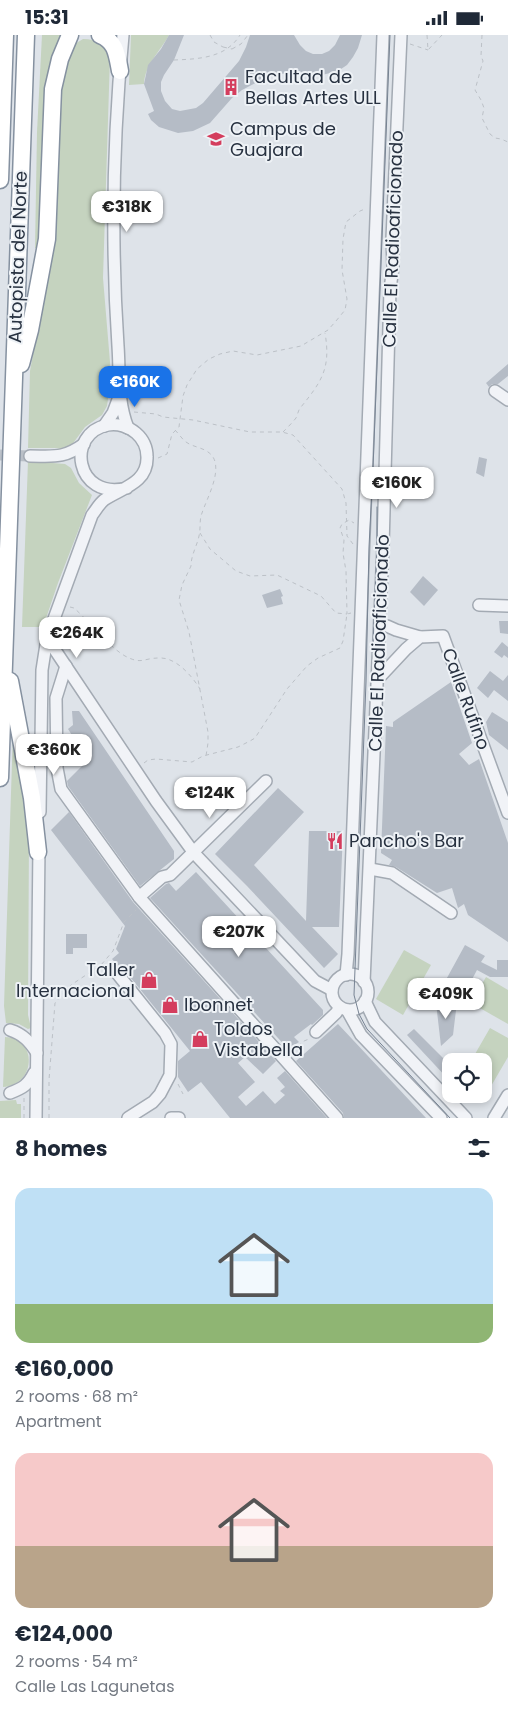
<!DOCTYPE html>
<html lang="en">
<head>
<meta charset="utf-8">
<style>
	body { margin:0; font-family:Poppins,sans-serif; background:#f6f6f7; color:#1f2937; height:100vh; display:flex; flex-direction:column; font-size:19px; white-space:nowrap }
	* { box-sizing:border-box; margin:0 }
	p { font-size:16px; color:#747a83 }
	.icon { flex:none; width:28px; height:28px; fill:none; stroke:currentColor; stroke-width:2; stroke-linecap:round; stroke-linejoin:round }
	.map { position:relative; height:1083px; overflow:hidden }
	.details { display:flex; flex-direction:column; background:#fff; flex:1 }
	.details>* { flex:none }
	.fabs { position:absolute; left:442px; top:1018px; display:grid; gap:10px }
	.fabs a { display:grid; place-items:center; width:50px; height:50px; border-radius:10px; background:#fff; box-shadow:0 2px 8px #0003; font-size:25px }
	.price { position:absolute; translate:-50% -42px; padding:0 11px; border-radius:10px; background:#fff; color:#222; font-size:16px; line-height:32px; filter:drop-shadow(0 1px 2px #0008) }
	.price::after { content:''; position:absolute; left:50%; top:30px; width:15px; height:11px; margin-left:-8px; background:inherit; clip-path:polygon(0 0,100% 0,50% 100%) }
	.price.current { background:#1a73e8; color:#fff }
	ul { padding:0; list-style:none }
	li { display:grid; align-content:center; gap:10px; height:265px; padding:0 15px }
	li span { display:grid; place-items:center; height:155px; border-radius:15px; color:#555 }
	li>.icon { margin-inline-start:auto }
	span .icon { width:90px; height:90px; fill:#fffc; stroke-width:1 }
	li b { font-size:21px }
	h2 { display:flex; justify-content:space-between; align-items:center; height:60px; padding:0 15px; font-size:21px }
	.status { display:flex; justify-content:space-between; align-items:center; height:35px; padding:0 25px; background:#fff; direction:ltr }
	.status svg { height:14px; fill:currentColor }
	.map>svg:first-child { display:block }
	.garden { fill:#c5d3bf }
	.building { fill:#b5bcc6 }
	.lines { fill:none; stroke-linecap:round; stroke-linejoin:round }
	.minor-tunnel { stroke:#b9bfc7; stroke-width:11; stroke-dasharray:11 5.5; stroke-linecap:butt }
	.minor-casing { stroke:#a3aab3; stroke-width:14 }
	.highway-casing { stroke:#8591a0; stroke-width:19 }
	.path { stroke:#bcc1c7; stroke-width:1; stroke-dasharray:4 4; stroke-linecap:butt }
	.minor { stroke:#f1f3f7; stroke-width:11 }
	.highway { stroke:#fff; stroke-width:16 }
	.tram { stroke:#778393; stroke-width:1 }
	.path-bridge { stroke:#bcc1c7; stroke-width:1; stroke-dasharray:4 4; stroke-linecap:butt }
	.labels { text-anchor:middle; stroke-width:4; stroke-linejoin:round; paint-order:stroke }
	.poi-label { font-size:18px; fill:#273140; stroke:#eef2f6; text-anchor:start }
	.street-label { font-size:18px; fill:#273140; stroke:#eef2f6 }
</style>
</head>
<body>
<div class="status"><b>15:31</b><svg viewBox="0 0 49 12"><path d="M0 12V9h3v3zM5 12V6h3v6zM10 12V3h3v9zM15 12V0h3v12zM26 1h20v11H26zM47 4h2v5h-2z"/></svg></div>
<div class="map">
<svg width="508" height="1083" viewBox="0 0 508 1083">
	<rect width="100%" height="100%" fill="#dee3e9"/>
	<g class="garden">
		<polygon points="42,0 64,0 41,214 35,213 37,97"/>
		<path d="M131,0H169C160,17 145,29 144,49L129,50Z"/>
		<path d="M83,4C97,4 103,9 110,22L103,243L110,327L109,357L107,371L102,380L85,392L71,411L65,415L56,413H28L30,336L50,228L59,50L73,10Z"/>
		<polygon points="28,426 65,429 71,433 79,448 92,460 58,548 43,592 22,592"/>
		<polygon points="13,697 23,744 29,799 28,980 31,993 28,994 19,989 6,988 4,971"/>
		<polygon points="404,915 431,930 403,980 376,964"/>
		<polygon points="486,942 508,955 508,989 471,968"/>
		<polygon points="490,993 508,1003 508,1022 487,1058 484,1056 484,1026 471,1026"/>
		<path d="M5,1002C38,1003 36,1050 3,1052Z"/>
		<polygon points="16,1065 17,1069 21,1069 21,1083 0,1083 0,1066"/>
	</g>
	<g class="building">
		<polygon points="169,0 184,0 174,25 164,40 161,47 161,56 165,66 172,74 180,76 196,73 203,68 239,26 246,12 250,0 294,0 300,10 306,16 313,19 322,19 329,16 335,10 340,0 362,0 358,13 353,22 347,30 338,36 318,41 294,38 280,39 265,43 242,55 232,63 210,88 193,96 178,98 159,92 151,85 148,79 154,76 144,49 148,30 161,14"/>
		<polygon points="508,329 508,341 498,349 492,349 489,352 486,348"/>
		<polygon points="479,422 487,424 484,442 476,438"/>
		<polygon points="423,541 438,555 424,571 410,557"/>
		<polygon points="280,554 283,561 281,562 283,569 267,573 262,560"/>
		<polygon points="499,586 508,586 508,599 500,598"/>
		<polygon points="502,607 508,612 508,623 504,620 502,623 494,617"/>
		<polygon points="490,636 503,646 508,640 508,666 494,655 488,663 477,653"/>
		<polygon points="451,647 472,708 459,719 469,730 479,724 508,808 508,907 468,880 464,869 458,873 452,853 437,858 396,832 389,830 392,825 381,818 386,691 393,692 393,687"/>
		<polygon points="72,676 79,676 174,816 174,824 140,851 68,751 67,746 88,725 68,694 73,690"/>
		<polygon points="492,677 508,687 508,715 489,700 486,687"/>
		<polygon points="278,753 304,777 254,830 306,886 309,796 343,796 339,892 312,892 338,919 324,933 247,851 215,819"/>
		<polygon points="69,777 133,867 276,1026 263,1039 245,1022 238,1028 255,1047 238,1062 246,1071 263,1056 275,1069 285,1060 280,1056 285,1052 277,1043 285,1036 327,1083 230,1083 201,1047 188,1057 178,1042 178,1026 190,1016 122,932 117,930 112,924 119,918 116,914 125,891 51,795"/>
		<polygon points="196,837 323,975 323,980 312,990 311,989 294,1002 299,1007 288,1014 150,863 166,849 169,848 176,856"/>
		<polygon points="66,899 87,899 87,913 73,913 73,919 66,919"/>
		<polygon points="465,910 485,921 481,927 497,935 497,925 508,925 508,942 490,942 477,935 462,963 442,952"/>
		<polygon points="457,967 453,1000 441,1011 436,968"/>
		<polygon points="338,989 426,1083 344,1083 343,1078 296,1026"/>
		<polygon points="414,994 450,1030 448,1044 407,1000"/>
	</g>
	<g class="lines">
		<polyline class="minor-tunnel" points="0,420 30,421"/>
		<g class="minor-casing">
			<g id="minor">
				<path d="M123,0C113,103 111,208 118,311C120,339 117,365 128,393"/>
				<polyline points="495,356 508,365"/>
				<polyline points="104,391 113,378 119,362"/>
				<path d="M30,421C54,421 63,424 84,409"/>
				<polyline points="479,570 508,571"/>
				<polyline points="387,591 396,595 420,602"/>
				<polyline points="47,603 156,766 194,818 315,946 332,955"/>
				<polyline points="66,631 56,663 57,733 61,754 139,862 337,1083"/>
				<polyline points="377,645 406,614 420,602 443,601 508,778"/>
				<path d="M40,777L42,635L47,603L92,480C96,475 99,469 104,465C122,453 148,448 147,422C147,413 143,404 136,398C129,392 118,388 108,390C65,398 75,466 127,453"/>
				<polyline points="370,834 392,838 451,878"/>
				<polyline points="139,862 162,842 170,840 266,746"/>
				<polyline points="116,937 165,998 171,1009 170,1040 160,1059 153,1067 128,1083"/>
				<circle cx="350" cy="957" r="18"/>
				<polyline points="346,940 348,919 383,0"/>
				<polyline points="364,947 383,512 390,254 393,232 392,204 401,0"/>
				<polyline points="365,966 375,987 466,1083"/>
				<polyline points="347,975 361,1000 441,1083"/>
				<path d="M10,995C23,999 30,1007 37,1018"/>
				<polyline points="316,997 336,978 340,972"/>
				<path d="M10,1058C23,1053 28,1050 34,1038"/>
				<polyline points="36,1083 39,811"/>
				<polyline points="171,1083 179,1083"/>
				<polyline points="494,1083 508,1060"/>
			</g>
		</g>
		<g class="highway-casing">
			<g id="highway">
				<path d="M100,0C116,6 117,20 120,36"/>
				<polyline points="0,145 5,0"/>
				<polyline points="21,329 30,295 47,204 53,54 60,24 70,0"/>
				<polyline points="10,646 32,763 38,817"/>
				<polyline points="0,743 26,0"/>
			</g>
		</g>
		<g class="path">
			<polyline points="210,0 214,7 223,12"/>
			<polyline points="427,0 428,15 442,0"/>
			<polyline points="482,0 481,21 483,26 475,55 481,65 484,73 482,83 490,99 495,103 501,104 508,107"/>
			<polyline points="410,9 428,15"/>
			<polyline points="232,14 241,9 248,0"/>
			<path d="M174,25C199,24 226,23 240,0"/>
			<polyline points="134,377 156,379 163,382 193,385 250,397 282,397 293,400 342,454 346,468 347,501 353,509"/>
			<path d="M175,395C179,399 182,404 186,407C194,413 206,412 213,422C222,437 207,463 202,478C199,485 201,493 199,501C197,511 191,520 191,531L182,550L179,565L189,597L208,697V708L206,721"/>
			<path d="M283,397C287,393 292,388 296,383C298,379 298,375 301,372C322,346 331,333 325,298"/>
			<polyline points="158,423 167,419 172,399 179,392 183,361 187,350 197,334 209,324 220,319 233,316 257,320 301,311 328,295 336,286 345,275 347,264 342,235 343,204 346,187 360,176 365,174"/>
			<polyline points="200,498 210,514 236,536 250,541 277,540 321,561 336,578 347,579 346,536 343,518 344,505 340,493 342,489 349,485 354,488"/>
			<path d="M70,572L74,573C90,587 108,611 125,621C142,630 143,623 159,623C176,622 192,641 200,654"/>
			<polyline points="144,728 148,725 156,724 192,727 203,721 238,712 250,706 255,703 287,654 307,631 318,623 340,613 343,606 347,579 351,578"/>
			<polyline points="292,1017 304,1006 309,1004"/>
			<polyline points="178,1049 183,1059"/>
			<polyline points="24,1083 24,1062"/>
			<polyline points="49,1083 49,1045 55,968 71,950 101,930 113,916 124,887 136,875"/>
		</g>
		<use href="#minor" class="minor"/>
		<use href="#highway" class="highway"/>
		<g class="tram">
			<polyline points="390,0 373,433 369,512 366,647 354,960 359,979 367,994 450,1083"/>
			<polyline points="373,612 377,512 377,472"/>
		</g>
		<polyline class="path-bridge" points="223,12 232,14"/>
	</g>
	<defs>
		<g id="building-bare" transform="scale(1.35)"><path d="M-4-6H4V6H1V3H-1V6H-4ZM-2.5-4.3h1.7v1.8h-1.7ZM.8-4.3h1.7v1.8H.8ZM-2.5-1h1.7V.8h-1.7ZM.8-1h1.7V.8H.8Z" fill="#d43d5d" stroke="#eef2f6" stroke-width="2.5" paint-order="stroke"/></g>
		<g id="university-bare" transform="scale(1.35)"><path d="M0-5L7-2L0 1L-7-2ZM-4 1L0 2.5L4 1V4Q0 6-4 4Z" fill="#d43d5d" stroke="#eef2f6" stroke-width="2.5" paint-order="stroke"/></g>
		<g id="restaurant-bare" transform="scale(1.35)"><path d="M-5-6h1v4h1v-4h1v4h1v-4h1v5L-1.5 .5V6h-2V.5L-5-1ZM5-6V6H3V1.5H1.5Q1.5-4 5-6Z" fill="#d43d5d" stroke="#eef2f6" stroke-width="2.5" paint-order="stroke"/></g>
		<g id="shop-bare" transform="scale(1.35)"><path d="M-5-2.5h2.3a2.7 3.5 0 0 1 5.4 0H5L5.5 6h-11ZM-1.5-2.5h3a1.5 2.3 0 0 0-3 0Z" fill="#d43d5d" stroke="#eef2f6" stroke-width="2.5" paint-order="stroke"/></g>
	</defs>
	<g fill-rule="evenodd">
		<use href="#building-bare" x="231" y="52"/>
		<use href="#university-bare" x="216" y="104"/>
		<use href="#restaurant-bare" x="335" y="806"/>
		<use href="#shop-bare" x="149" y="945"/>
		<use href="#shop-bare" x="170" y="970"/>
		<use href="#shop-bare" x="200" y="1004"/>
	</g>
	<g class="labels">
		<g class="poi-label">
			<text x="245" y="48">Facultad de<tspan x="245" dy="21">Bellas Artes ULL</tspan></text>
			<text x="230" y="100">Campus de<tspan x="230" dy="21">Guajara</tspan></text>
			<text x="349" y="812">Pancho's Bar</text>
			<text x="135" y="941" text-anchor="end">Taller<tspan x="135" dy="21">Internacional</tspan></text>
			<text x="184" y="976">Ibonnet</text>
			<text x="214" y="1000">Toldos<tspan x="214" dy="21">Vistabella</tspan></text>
		</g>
		<g class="street-label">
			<text transform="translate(393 204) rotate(-88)" y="6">Calle El Radioaficionado</text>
			<text transform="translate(18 222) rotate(-88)" y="6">Autopista del Norte</text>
			<text transform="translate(379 608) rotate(-88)" y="6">Calle El Radioaficionado</text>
			<text transform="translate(466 664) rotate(70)" y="6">Calle Rufino</text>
		</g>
	</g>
</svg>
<div class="fabs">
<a><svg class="icon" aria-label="locate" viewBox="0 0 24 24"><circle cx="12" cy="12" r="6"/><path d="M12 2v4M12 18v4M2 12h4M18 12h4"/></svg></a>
</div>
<b class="price" style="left:127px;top:198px">€318K</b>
<b class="price current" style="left:135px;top:373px">€160K</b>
<b class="price" style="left:397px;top:474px">€160K</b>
<b class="price" style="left:77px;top:624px">€264K</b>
<b class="price" style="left:54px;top:741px">€360K</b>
<b class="price" style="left:210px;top:784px">€124K</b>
<b class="price" style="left:239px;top:923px">€207K</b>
<b class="price" style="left:446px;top:985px">€409K</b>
</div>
<section class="details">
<h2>8 homes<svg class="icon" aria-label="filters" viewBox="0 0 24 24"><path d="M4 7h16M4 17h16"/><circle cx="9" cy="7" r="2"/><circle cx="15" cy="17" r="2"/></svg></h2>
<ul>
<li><span style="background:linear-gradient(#bfe0f5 75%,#8fb573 0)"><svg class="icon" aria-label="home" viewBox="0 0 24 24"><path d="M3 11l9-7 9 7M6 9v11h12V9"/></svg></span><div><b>€160,000</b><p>2 rooms · 68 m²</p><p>Apartment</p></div></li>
<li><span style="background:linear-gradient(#f6c9c9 60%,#b9a48a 0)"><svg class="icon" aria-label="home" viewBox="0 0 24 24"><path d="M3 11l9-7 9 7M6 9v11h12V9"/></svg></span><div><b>€124,000</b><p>2 rooms · 54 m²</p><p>Calle Las Lagunetas</p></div></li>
</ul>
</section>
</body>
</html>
